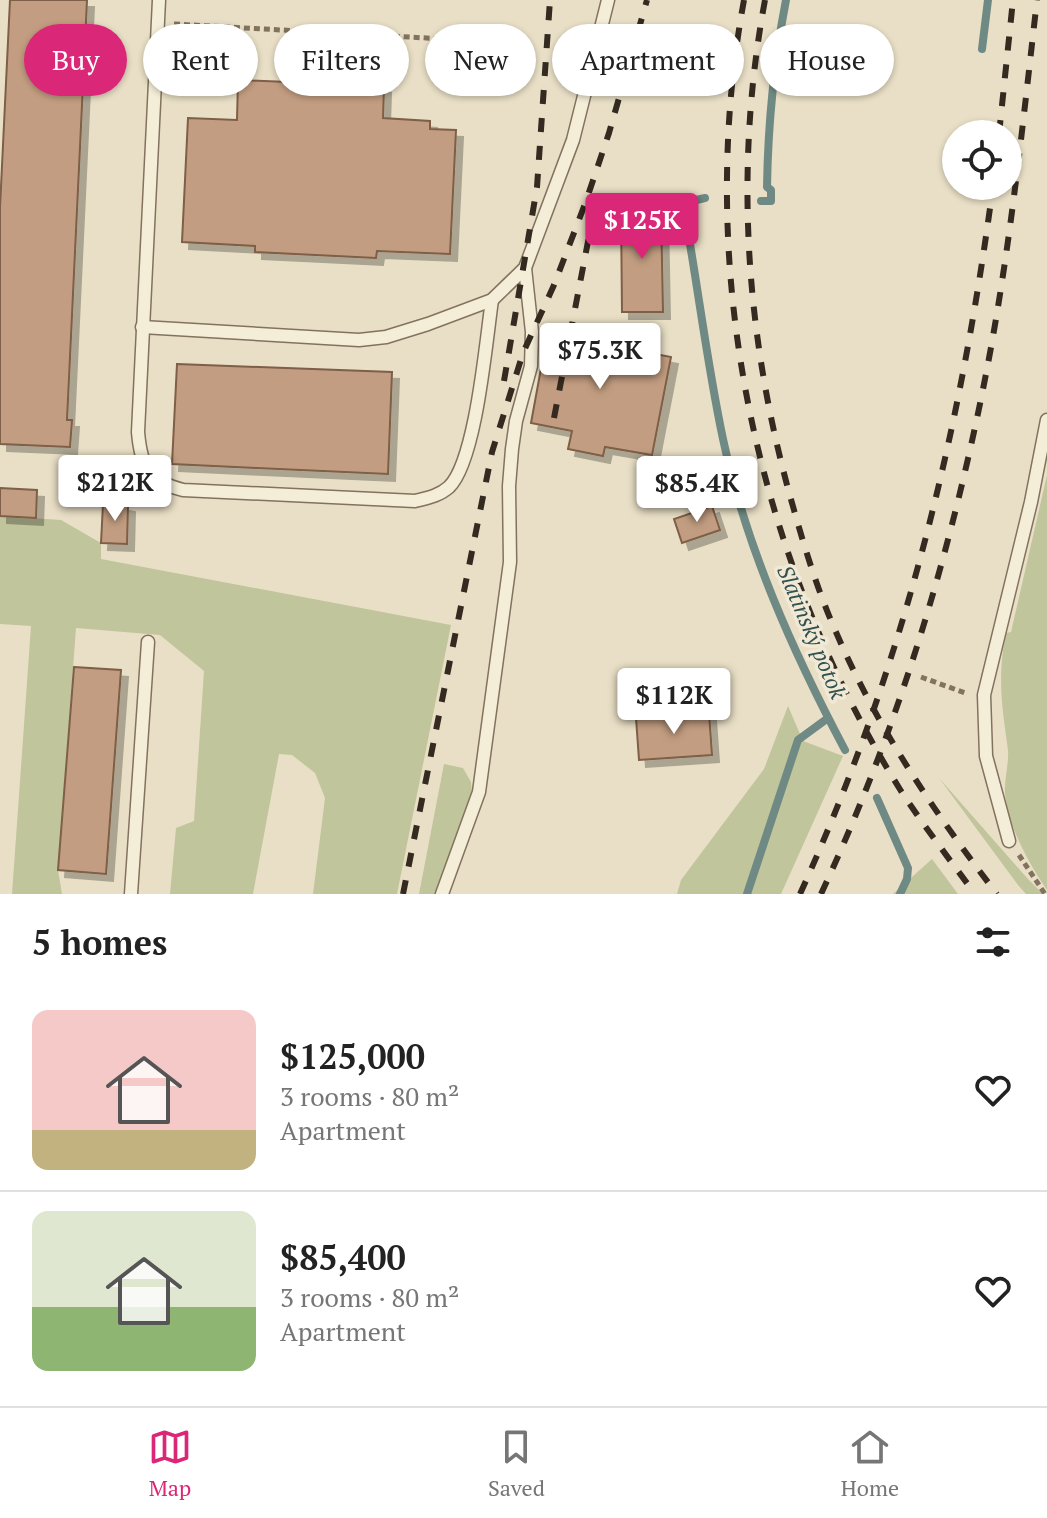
<!DOCTYPE html>
<html lang="en">
<head>
<meta charset="utf-8">
<style>
	body { margin:0; font-family:"PT Serif",serif; background:#f6f6f6; color:#222; height:100vh; display:flex; flex-direction:column; font-size:30px; white-space:nowrap }
	* { box-sizing:border-box; margin:0 }
	p { font-size:26px; color:#767676 }
	.icon { flex:none; width:44px; height:44px; fill:none; stroke:currentColor; stroke-width:2; stroke-linecap:round; stroke-linejoin:round }
	.map { position:relative; height:894px; overflow:hidden }
	.sheet { display:flex; flex-direction:column; background:#fff; flex:1 }
	.sheet>* { flex:none }
	.banner { position:absolute; left:24px; top:24px; width:1000px; height:72px; display:flex; gap:16px }
	.fabs { position:absolute; left:942px; top:120px; display:grid; gap:16px }
	.fabs a { display:grid; place-items:center; width:80px; height:80px; border-radius:50%; background:#fff; box-shadow:0 2px 6px #0004; font-size:40px }
	.price { position:absolute; translate:-50% -68px; padding:0 18px; border-radius:8px; background:#fff; color:#222; font-size:26px; line-height:52px; filter:drop-shadow(0 2px 4px #0008) }
	.price::after { content:''; position:absolute; left:50%; top:48px; width:24px; height:18px; margin-left:-12px; background:inherit; clip-path:polygon(0 0,100% 0,50% 100%) }
	.price.active { background:#db2777; color:#fff }
	ul { padding:0; list-style:none }
	li { display:flex; align-items:center; gap:24px; height:200px; padding:0 32px }
	li+li { border-top:2px solid #e0e0e0 }
	li span { display:grid; place-items:center; flex:none; width:224px; height:160px; border-radius:16px; color:#555 }
	li>.icon { margin-inline-start:auto }
	span .icon { width:96px; height:96px; fill:#fffc; stroke-width:1 }
	li b { font-size:34px }
	h2 { display:flex; justify-content:space-between; align-items:center; height:96px; padding:0 32px; font-size:34px }
	.tag { padding:0 28px; border-radius:36px; background:#fff; box-shadow:0 2px 6px #0004; font-size:28px; line-height:72px }
	.tag.active { background:#db2777; color:#fff }
	.dock { display:flex; justify-content:space-around; align-items:center; height:112px; border-top:2px solid #e0e0e0; background:#fff; font-size:22px; color:#767676 }
	.dock a { display:grid; justify-items:center; gap:4px }
	.dock .active { color:#db2777 }
	.map>svg:first-child { display:block }
	.green { fill:#c0c59b }
	.lines { fill:none; stroke-linecap:round; stroke-linejoin:round }
	.stream { stroke:#6f8a84; stroke-width:8 }
	.building { fill:#c29d81; stroke:#7e5e47; stroke-width:2; filter:url(#shadow) }
	.lane-casing { stroke:#82725e; stroke-width:15 }
	.path { stroke:#82725e; stroke-width:5; stroke-dasharray:6 4; stroke-linecap:butt }
	.lane { stroke:#f4edd8; stroke-width:12 }
	.rail { stroke:#342a20; stroke-width:6; stroke-dasharray:14 14; stroke-linecap:butt }
	.labels { text-anchor:middle; stroke-width:7; stroke-linejoin:round; paint-order:stroke }
	.water-label { font-size:22px; font-style:italic; fill:#315250; stroke:#f1e9d5 }
</style>
</head>
<body>
<div class="map">
<svg width="1047" height="894" viewBox="0 0 1047 894">
	<defs>
		<filter id="shadow"><feDropShadow dx="7" dy="7" stdDeviation="0" flood-color="#0004"/></filter>
	</defs>
	<rect width="100%" height="100%" fill="#e9dfc6"/>
	<g class="green">
		<path d="M1047,475V890C1028,862 1009,828 1005,794C1004,779 1009,765 1008,750C1002,706 997,678 1006,633L1011,632Z"/>
		<polygon points="0,516 61,520 101,543 101,559 451,625 397,894 313,894 325,798 315,773 292,755 279,754 253,894 170,894 176,828 194,821 204,671 160,635 76,628 58,870 62,894 12,894 31,626 0,624"/>
		<polygon points="788,706 803,741 843,756 781,894 677,894 681,880 764,769"/>
		<polygon points="444,764 463,768 471,782 472,793 437,894 419,894"/>
		<polygon points="939,778 1028,879 1043,894 1026,894 1018,885"/>
		<polygon points="932,859 958,894 893,894"/>
	</g>
	<g class="lines">
		<g class="stream">
			<polyline points="982,49 988,0"/>
			<path d="M682,198C697,278 706,359 723,439C746,547 793,652 845,750"/>
			<path d="M761,201H771V190L767,187C768,124 774,62 786,0"/>
			<polyline points="683,203 705,198"/>
			<polyline points="877,798 908,868 907,879 900,894"/>
			<polyline points="747,894 798,740 828,718"/>
		</g>
	</g>
	<g class="building">
		<polygon points="10,0 87,0 67,420 72,420 70,447 0,444 0,207"/>
		<polygon points="238,80 384,86 383,118 430,121 430,129 456,130 450,254 377,251 376,258 255,252 255,246 182,242 188,118 237,120"/>
		<polygon points="661,210 663,312 622,312 621,211"/>
		<polygon points="549,325 626,337 624,348 671,357 652,455 605,447 603,456 568,449 572,431 531,423"/>
		<polygon points="177,364 392,372 388,474 172,464"/>
		<polygon points="0,488 37,490 36,518 0,516"/>
		<polygon points="107,501 128,505 127,544 101,543 103,504"/>
		<polygon points="712,506 720,530 682,543 674,519"/>
		<polygon points="74,667 121,670 106,874 58,870"/>
		<polygon points="709,713 712,755 639,760 636,718"/>
	</g>
	<g class="lines">
		<g class="lane-casing">
			<g id="lane">
				<path d="M159,0L138,432C141,467 148,481 183,490L415,501C427,498 439,496 449,487C476,461 486,341 492,300"/>
				<polyline points="142,327 359,340 386,337 428,324 492,300 525,268 573,140 608,0"/>
				<polyline points="1009,841 986,756 984,695 1031,502 1047,420"/>
				<polyline points="131,894 148,642"/>
				<polyline points="442,894 479,792 510,562 509,486 512,449 516,421 531,366 532,332 525,268"/>
			</g>
		</g>
		<g class="path">
			<polyline points="174,24 516,43"/>
			<polyline points="921,677 968,694"/>
			<polyline points="1019,855 1045,894"/>
		</g>
		<use href="#lane" class="lane"/>
		<g class="rail">
			<path d="M744,0C694,270 756,559 901,791C924,826 950,860 975,894"/>
			<path d="M765,0C733,171 746,344 794,510C805,549 817,588 833,625C874,723 933,811 997,894"/>
			<polyline points="999,134 1013,0"/>
			<polyline points="504,381 537,187 550,0"/>
			<polyline points="554,418 596,200"/>
			<polyline points="403,894 492,452 523,353 554,285 585,204 609,133 647,0"/>
			<path d="M800,894C904,665 960,435 993,186"/>
			<path d="M821,894C896,733 948,563 983,389C1009,261 1022,130 1037,0"/>
		</g>
	</g>
	<g class="labels">
		<g class="water-label">
			<text transform="translate(812 632) rotate(67)" y="8">Slatinský potok</text>
		</g>
	</g>
</svg>
<div class="fabs">
<a><svg class="icon" aria-label="locate" viewBox="0 0 24 24"><circle cx="12" cy="12" r="6"/><path d="M12 2v4M12 18v4M2 12h4M18 12h4"/></svg></a>
</div>
<b class="price active" style="left:642px;top:261px">$125K</b>
<b class="price" style="left:600px;top:391px">$75.3K</b>
<b class="price" style="left:115px;top:523px">$212K</b>
<b class="price" style="left:697px;top:524px">$85.4K</b>
<b class="price" style="left:674px;top:736px">$112K</b>
<div class="banner">
<a class="tag active">Buy</a>
<a class="tag">Rent</a>
<a class="tag">Filters</a>
<a class="tag">New</a>
<a class="tag">Apartment</a>
<a class="tag">House</a>
</div>
</div>
<section class="sheet">
<h2>5 homes<svg class="icon" aria-label="filters" viewBox="0 0 24 24"><path d="M4 7h16M4 17h16"/><circle cx="9" cy="7" r="2"/><circle cx="15" cy="17" r="2"/></svg></h2>
<ul>
<li><span style="background:linear-gradient(#f6c9c9 75%,#c2b280 0)"><svg class="icon" aria-label="home" viewBox="0 0 24 24"><path d="M3 11l9-7 9 7M6 9v11h12V9"/></svg></span><div><b>$125,000</b><p>3 rooms · 80 m²</p><p>Apartment</p></div><svg class="icon" aria-label="heart" viewBox="0 0 24 24"><path d="M12 20l-8-8c-3-5 5-10 8-4 3-6 11-1 8 4z"/></svg></li>
<li><span style="background:linear-gradient(#dfe7d0 60%,#8fb573 0)"><svg class="icon" aria-label="home" viewBox="0 0 24 24"><path d="M3 11l9-7 9 7M6 9v11h12V9"/></svg></span><div><b>$85,400</b><p>3 rooms · 80 m²</p><p>Apartment</p></div><svg class="icon" aria-label="heart" viewBox="0 0 24 24"><path d="M12 20l-8-8c-3-5 5-10 8-4 3-6 11-1 8 4z"/></svg></li>
</ul>
</section>
<nav class="dock">
<a class="active"><svg class="icon" aria-label="map" viewBox="0 0 24 24"><path d="M3 6l6-2 6 2 6-2v14l-6 2-6-2-6 2zM9 4v14M15 6v14"/></svg>Map</a>
<a><svg class="icon" aria-label="saved" viewBox="0 0 24 24"><path d="M7 4h10v16l-5-4-5 4z"/></svg>Saved</a>
<a><svg class="icon" aria-label="home" viewBox="0 0 24 24"><path d="M3 11l9-7 9 7M6 9v11h12V9"/></svg>Home</a>
</nav>
</body>
</html>
